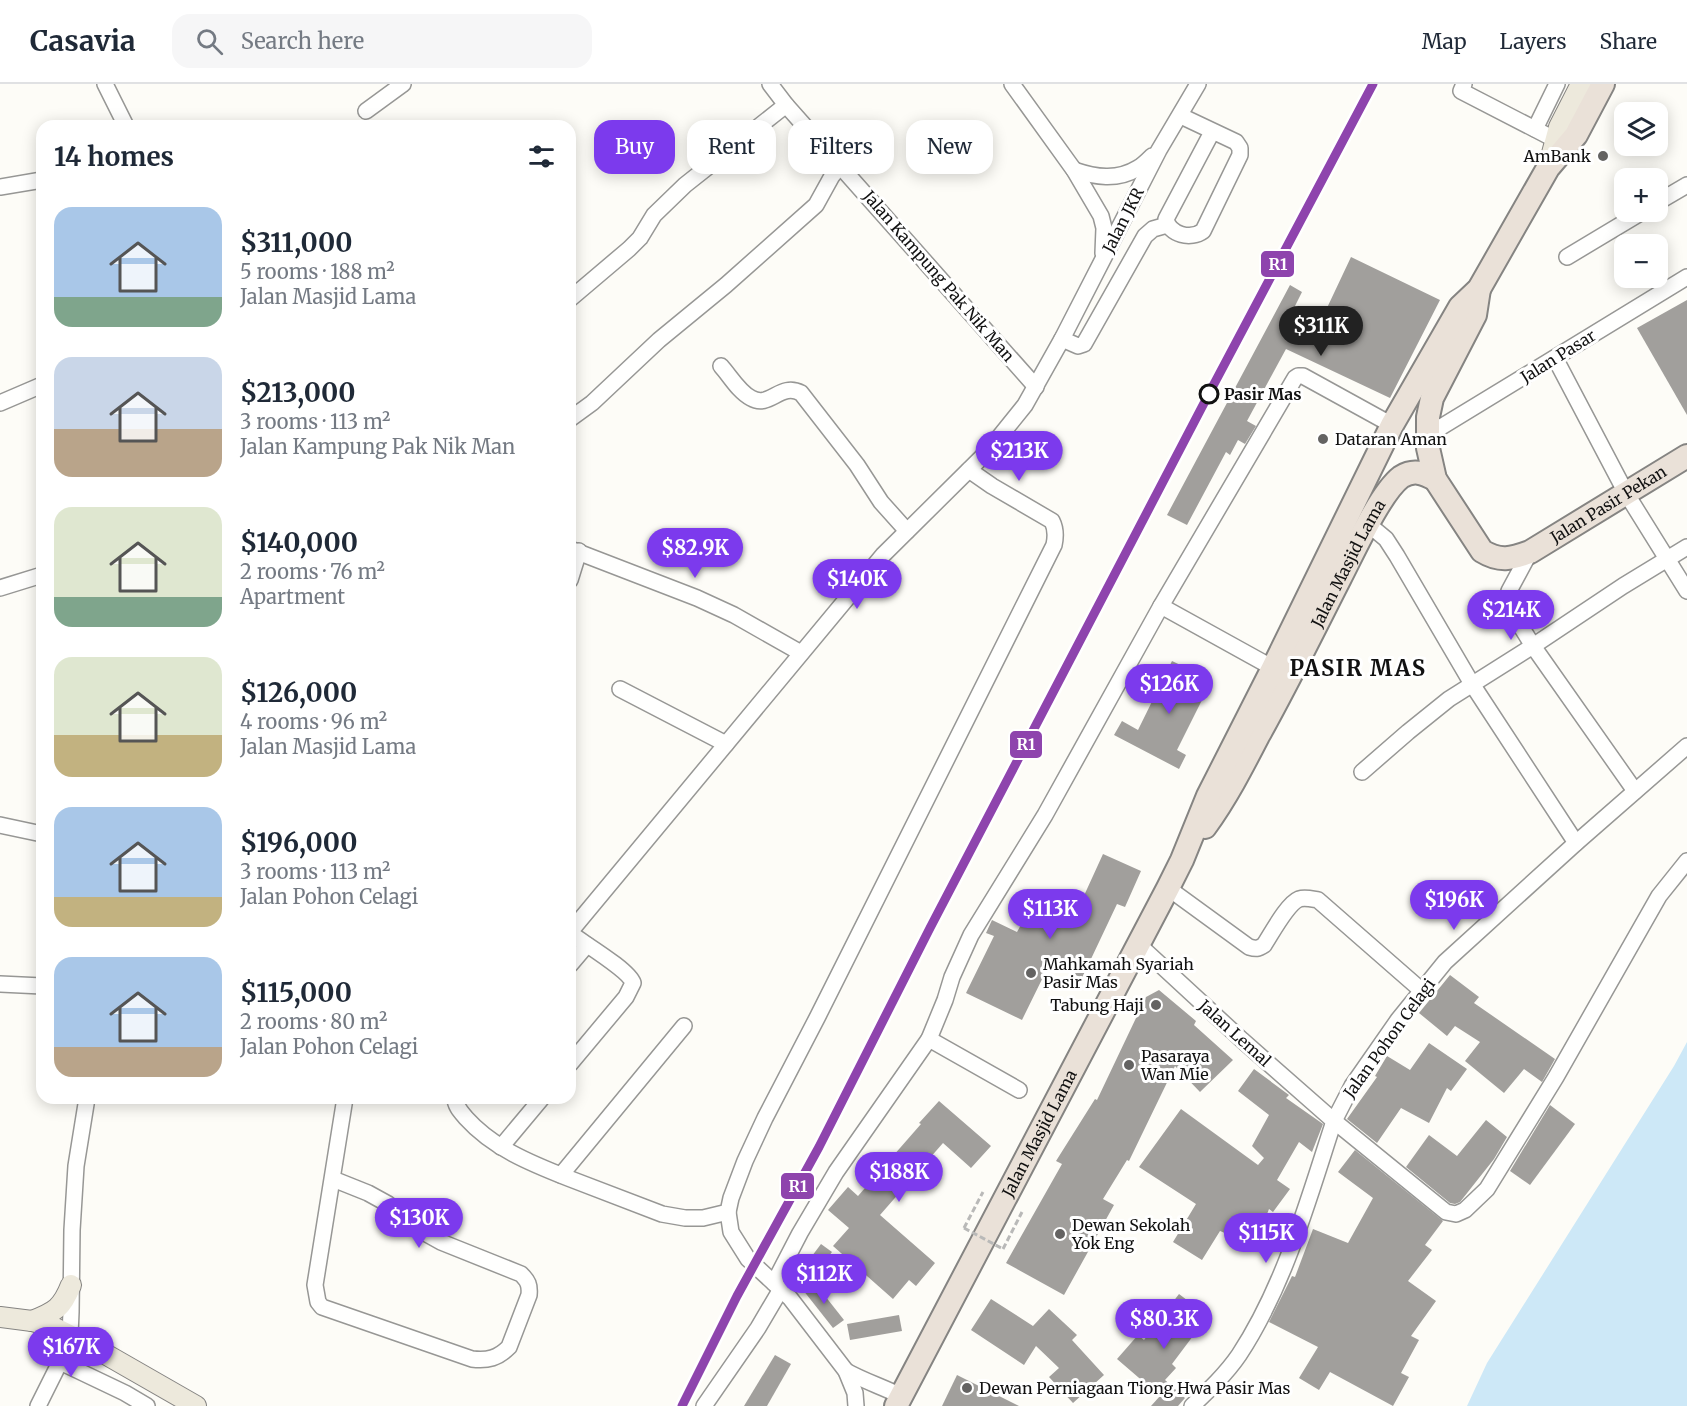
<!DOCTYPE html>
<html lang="en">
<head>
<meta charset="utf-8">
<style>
	body { margin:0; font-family:Merriweather,serif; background:#f6f6f7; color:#1f2937; height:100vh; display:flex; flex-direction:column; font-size:22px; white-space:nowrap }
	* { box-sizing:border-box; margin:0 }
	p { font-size:20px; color:#747a83 }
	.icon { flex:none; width:33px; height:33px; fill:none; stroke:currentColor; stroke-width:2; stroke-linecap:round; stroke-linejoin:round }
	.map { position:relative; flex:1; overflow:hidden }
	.details { position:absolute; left:36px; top:36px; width:540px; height:984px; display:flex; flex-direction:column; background:#fff; border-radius:18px; box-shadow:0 3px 15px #0003 }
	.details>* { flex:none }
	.top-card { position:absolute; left:594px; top:36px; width:570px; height:54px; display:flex; gap:12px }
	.controls { position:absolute; left:1614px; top:18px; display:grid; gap:12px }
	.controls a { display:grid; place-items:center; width:54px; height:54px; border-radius:12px; background:#fff; box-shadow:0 3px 15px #0003; font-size:30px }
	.price { position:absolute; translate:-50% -51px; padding:0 14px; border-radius:21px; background:#7c3aed; color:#fff; font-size:20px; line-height:39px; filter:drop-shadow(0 2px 3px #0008) }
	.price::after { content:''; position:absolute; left:50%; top:36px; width:18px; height:14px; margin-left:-9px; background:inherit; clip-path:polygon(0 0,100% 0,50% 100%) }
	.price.selected { background:#222; color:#fff }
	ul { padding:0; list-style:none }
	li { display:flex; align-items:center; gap:18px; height:150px; padding:0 18px }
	li span { display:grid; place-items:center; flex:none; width:168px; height:120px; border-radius:18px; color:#555 }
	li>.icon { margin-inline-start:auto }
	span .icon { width:72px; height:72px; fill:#fffc; stroke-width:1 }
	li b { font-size:26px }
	h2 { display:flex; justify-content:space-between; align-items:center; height:72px; padding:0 18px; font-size:26px }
	.pill { padding:0 21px; border-radius:18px; background:#fff; box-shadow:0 3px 15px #0003; font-size:21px; line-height:54px }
	.pill.selected { background:#7c3aed; color:#fff }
	header { display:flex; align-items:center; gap:36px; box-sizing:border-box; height:84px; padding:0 30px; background:#fff; border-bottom:2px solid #e0e1e3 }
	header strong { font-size:28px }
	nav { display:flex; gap:33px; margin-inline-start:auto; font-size:21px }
	.search { width:420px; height:54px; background:#f6f6f7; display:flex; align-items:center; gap:15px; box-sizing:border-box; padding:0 21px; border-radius:18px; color:#747a83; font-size:22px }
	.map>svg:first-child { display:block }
	.water { fill:#cde8f7 }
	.building { fill:#a19f9c }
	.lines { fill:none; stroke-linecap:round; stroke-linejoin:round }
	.minor-casing { stroke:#979795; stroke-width:18 }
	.major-casing { stroke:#858482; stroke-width:22 }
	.highway-casing { stroke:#858482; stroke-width:26 }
	.path { stroke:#b9b9b8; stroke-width:3; stroke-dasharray:6 3; stroke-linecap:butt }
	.minor { stroke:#fffffe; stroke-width:15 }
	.major { stroke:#ede9dc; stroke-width:20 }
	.highway { stroke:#eae1d8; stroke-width:22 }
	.path-bridge { stroke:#b9b9b8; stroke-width:3; stroke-dasharray:6 3; stroke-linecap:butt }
	.rail-1-casing { stroke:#fff; stroke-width:14 }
	.rail-1 { stroke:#8e44ad; stroke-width:9 }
	.poi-dot { fill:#646362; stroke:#fff; stroke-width:2 }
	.stop-dot { fill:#fff; stroke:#111; stroke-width:3 }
	.labels { text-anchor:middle; stroke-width:6; stroke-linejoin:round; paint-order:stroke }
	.poi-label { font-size:16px; fill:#111; stroke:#fff; text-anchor:start }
	.street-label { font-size:16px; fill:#111; stroke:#fff }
	.stop-label { font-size:16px; font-weight:bold; fill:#111; stroke:#fff; text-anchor:start }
	.district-label { font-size:22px; font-weight:bold; letter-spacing:1.5px; fill:#111; stroke:#fff }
	.line-badge { stroke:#fff; stroke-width:2 }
	.badge-label { font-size:16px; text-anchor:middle; font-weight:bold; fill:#fff }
</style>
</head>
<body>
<header>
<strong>Casavia</strong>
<div class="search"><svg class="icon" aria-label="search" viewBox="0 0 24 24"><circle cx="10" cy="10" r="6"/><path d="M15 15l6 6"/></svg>Search here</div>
<nav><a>Map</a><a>Layers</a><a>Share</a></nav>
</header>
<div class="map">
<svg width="1687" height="1322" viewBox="0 0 1687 1322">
	<rect width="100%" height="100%" fill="#fdfcf7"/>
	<polygon class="water" points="1687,958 1687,1322 1467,1322 1487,1279 1674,982"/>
	<g class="building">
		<polygon points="1351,173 1440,216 1390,314 1286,265 1247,337 1256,342 1245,360 1238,356 1230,371 1226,368 1187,441 1167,431 1290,201 1302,208 1294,224 1297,225 1286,245 1309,256 1324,225 1326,226"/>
		<polygon points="1687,216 1687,331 1637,244"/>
		<polygon points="1172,577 1212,596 1177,666 1186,671 1179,685 1114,651 1122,637 1138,646"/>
		<polygon points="1103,770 1141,787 1125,823 1117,820 1082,894 1050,879 1022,936 966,909 994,852 986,849 992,836 1017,848 1041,805 1076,824 1081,816 1082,816"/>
		<polygon points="1450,891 1479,913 1474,919 1555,975 1542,998 1524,985 1504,1009 1465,977 1480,958 1455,942 1447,952 1419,929"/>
		<polygon points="1159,906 1196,937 1194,941 1233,976 1200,1008 1175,982 1129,1077 1127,1076 1103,1115 1114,1121 1064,1211 1006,1179 1062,1080 1056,1077 1095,1015 1097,1016 1146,913"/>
		<polygon points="1429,959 1467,985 1451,1007 1447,1004 1429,1039 1401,1024 1377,1059 1347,1035 1377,993 1375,992 1387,972 1410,986"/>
		<polygon points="1254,985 1289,1011 1286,1014 1323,1040 1312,1068 1299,1058 1277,1096 1290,1105 1273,1128 1269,1125 1255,1161 1220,1147 1202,1176 1173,1158 1196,1120 1139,1083 1181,1025 1258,1081 1264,1074 1252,1062 1269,1031 1238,1007"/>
		<polygon points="939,1017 991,1062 971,1084 943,1059 880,1131 935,1179 916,1202 909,1196 893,1215 833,1162 849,1144 828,1126 848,1103 858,1112 921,1040 919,1039"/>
		<polygon points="1550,1021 1575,1040 1530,1101 1510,1087"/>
		<polygon points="1486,1036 1507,1053 1494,1075 1460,1118 1455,1120 1450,1119 1406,1083 1429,1051 1457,1072"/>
		<polygon points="1355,1066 1443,1137 1425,1161 1432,1166 1408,1197 1436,1217 1411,1252 1419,1256 1401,1289 1409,1293 1393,1322 1330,1288 1319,1306 1299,1294 1318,1263 1269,1238 1292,1192 1295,1193 1313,1145 1348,1159 1373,1114 1338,1088"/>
		<polygon points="821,1160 832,1168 810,1196 800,1188"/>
		<polygon points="814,1198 844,1236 833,1244 803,1206"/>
		<polygon points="1179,1210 1208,1232 1172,1280 1176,1284 1165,1296 1185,1314 1178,1322 1151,1322 1160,1312 1117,1275 1138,1251 1144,1256"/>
		<polygon points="991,1215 1033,1242 1049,1225 1077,1251 1072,1256 1104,1291 1073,1319 1049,1293 1059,1284 1036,1262 1024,1281 971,1246"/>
		<polygon points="899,1231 902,1247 850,1256 847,1240"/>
		<polygon points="775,1271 791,1280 767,1322 744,1322"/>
		<polygon points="957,1291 1019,1322 942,1322"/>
	</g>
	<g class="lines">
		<g class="minor-casing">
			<g id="minor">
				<polyline points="105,0 126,42"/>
				<polyline points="770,0 786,21 1036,303"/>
				<polyline points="1012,0 1074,86 1101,132 1104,144 1103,169"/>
				<polyline points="1464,0 1461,7 1556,56"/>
				<polyline points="366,27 403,0"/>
				<path d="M1181,32L1236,58L1240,64V71L1203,147C1191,156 1169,151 1166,135L1212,48"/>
				<polyline points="1535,45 1557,0"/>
				<path d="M1074,86C1095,93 1117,97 1138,84C1143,81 1148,76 1152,72"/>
				<polyline points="0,103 42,96"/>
				<polyline points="1658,118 1687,101"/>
				<polyline points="1567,173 1642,128"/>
				<polyline points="570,215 629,165 640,154 654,131 685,101 786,21"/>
				<polyline points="1062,255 1078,262 1084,260 1145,152 1153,145 1167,141"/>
				<polyline points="1555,274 1626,409 1687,507"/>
				<path d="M721,282C730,292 739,308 751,314C770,325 780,298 801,309L857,381L881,418L907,447"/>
				<polyline points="0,319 42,301"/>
				<polyline points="570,335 592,319 659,256 726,201 816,121 832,92 841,81"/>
				<polyline points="1428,351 1687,193"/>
				<polyline points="1368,440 1386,455 1397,472 1472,600 1576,759"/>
				<polyline points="570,465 697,514 734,531 801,569"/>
				<polyline points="1530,468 1509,507 1509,517 1512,528 1533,562 1635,707"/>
				<polyline points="570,496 579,467"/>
				<polyline points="0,504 42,491"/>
				<polyline points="1273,584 1161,522 1295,294 1298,292 1303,292 1392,341"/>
				<polyline points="620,605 726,660"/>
				<polyline points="1362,688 1408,648 1449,615 1533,562 1623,502 1687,463"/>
				<polyline points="0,741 42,750"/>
				<path d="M1168,804L1249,863C1256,865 1258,865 1264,861C1272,849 1287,820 1299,815C1305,813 1312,815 1318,816L1421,906"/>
				<polyline points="570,848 883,471 988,367 1025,321 1062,255 1159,66 1198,0"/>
				<path d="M570,849C583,859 629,886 633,899L626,913L570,980"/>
				<polyline points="1138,860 1242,956 1334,1037 1446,1128 1456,1130 1465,1126 1487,1105 1556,993 1659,812 1687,777"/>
				<polyline points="570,881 587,861"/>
				<polyline points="0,900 42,902"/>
				<polyline points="929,955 1019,1006"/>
				<path d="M455,1014C455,1022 461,1028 466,1034C493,1064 530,1079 568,1094C599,1106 630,1118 662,1130L685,1134H703L728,1128L731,1114L745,1077L765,1034L818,932L1054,461C1056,452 1056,445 1052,437L992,402L969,386"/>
				<polyline points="501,1063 542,1014"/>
				<polyline points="561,1091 684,942"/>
				<path d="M333,1095L368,1109L388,1120L423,1148L441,1158L521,1190C528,1197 530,1201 529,1211L509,1263C498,1274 488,1277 472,1275L322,1223L318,1218L315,1201L345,1014"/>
				<polyline points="728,1128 731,1148 748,1175 790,1214 846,1287 855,1309 856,1322"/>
				<polyline points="774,1199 800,1149 836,1088 929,955 945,916 952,893 971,851 1045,731 1161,522"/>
				<polyline points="60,1278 125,1309 147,1322"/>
				<path d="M846,1287C864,1297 883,1303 901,1312"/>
				<polyline points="38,1322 60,1278 70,1251 71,1228 72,1146 76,1082 87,1014"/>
				<polyline points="704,1322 758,1244 781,1205"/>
				<path d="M1192,1322C1209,1306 1226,1290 1239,1271C1285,1201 1308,1116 1334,1037L1352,1002L1398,936L1445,878L1576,759L1687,662"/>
			</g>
		</g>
		<g class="major-casing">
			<g id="major">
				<polyline points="1548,84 1559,43 1581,0"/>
				<polyline points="0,1233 32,1237 53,1243 93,1263 196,1322"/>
				<path d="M32,1237C55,1228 62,1224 71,1201"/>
			</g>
		</g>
		<g class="highway-casing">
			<g id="highway">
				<path id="s1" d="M1479,205L1475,231L1432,314L1428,333V364L1435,395L1482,467C1500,478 1511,475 1530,468L1687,372"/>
				<path id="s2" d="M1205,743C1226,714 1242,683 1258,652C1287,600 1313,547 1340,494C1353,469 1380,409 1401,393C1414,385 1423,389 1435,395"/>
				<path id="s3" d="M896,1322L1168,804L1182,776L1208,712L1273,584L1392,341L1460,223L1479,205L1548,84L1576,51L1603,0"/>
			</g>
		</g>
		<g class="path">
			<polyline points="964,1144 983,1108"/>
			<polyline points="1003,1165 1022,1128"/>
		</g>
		<use href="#minor" class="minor"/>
		<use href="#major" class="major"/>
		<use href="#highway" class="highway"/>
		<polyline class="path-bridge" points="964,1144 1003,1165"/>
		<g class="rail-1-casing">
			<polyline id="rail-1" points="682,1322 737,1212 819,1063 930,844 1214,300 1373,0"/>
		</g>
		<use href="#rail-1" class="rail-1"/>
	</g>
	<g class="poi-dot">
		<circle cx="1603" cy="72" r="6"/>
		<circle cx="1323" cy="355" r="6"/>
		<circle cx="1031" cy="889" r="6"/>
		<circle cx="1156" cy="921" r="6"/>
		<circle cx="1129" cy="981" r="6"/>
		<circle cx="1060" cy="1150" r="6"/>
		<circle cx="967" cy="1304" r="6"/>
	</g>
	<circle class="stop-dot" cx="1209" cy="310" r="9"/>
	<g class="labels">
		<g class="poi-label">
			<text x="1591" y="78" text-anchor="end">AmBank</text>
			<text x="1335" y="361">Dataran Aman</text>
			<text x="1043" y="886">Mahkamah Syariah<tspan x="1043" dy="18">Pasir Mas</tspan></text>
			<text x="1144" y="927" text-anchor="end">Tabung Haji</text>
			<text x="1141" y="978">Pasaraya<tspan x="1141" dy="18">Wan Mie</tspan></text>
			<text x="1072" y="1147">Dewan Sekolah<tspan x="1072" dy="18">Yok Eng</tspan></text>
			<text x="979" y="1310">Dewan Perniagaan Tiong Hwa Pasir Mas</text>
		</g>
		<g class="street-label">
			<text transform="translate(1123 136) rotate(-63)" y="6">Jalan JKR</text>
			<text transform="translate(939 192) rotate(49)" y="6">Jalan Kampung Pak Nik Man</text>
			<text transform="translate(1558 272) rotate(-32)" y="6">Jalan Pasar</text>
			<text dy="6" stroke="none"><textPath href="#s1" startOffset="430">Jalan Pasir Pekan</textPath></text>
			<text dy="6" stroke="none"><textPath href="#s2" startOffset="300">Jalan Masjid Lama</textPath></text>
			<text transform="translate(1235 949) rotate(42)" y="6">Jalan Lemal</text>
			<text transform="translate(1389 954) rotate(-54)" y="6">Jalan Pohon Celagi</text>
			<text dy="6" stroke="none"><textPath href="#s3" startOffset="308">Jalan Masjid Lama</textPath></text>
		</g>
		<g class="stop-label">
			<text x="1224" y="316">Pasir Mas</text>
		</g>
		<g class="district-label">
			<text x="1358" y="592">PASIR MAS</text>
		</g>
	</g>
	<g class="line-badge">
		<rect x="1260" y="166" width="35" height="28" rx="6" fill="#8e44ad"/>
		<rect x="1009" y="646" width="34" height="29" rx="6" fill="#8e44ad"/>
		<rect x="780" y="1088" width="35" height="28" rx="6" fill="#8e44ad"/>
	</g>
	<g class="badge-label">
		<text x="1278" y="186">R1</text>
		<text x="1026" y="666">R1</text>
		<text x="798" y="1108">R1</text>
	</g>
</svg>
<div class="controls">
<a><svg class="icon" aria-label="layers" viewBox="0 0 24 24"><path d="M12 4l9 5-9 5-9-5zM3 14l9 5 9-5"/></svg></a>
<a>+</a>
<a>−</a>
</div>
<b class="price selected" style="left:1321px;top:273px">$311K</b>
<b class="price" style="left:1019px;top:398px">$213K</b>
<b class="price" style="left:695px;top:495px">$82.9K</b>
<b class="price" style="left:857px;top:526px">$140K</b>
<b class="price" style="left:1511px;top:557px">$214K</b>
<b class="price" style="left:1169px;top:631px">$126K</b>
<b class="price" style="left:1454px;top:847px">$196K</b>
<b class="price" style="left:1050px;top:856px">$113K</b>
<b class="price" style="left:899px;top:1119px">$188K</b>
<b class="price" style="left:419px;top:1165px">$130K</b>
<b class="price" style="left:1266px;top:1180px">$115K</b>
<b class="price" style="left:824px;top:1221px">$112K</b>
<b class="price" style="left:1164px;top:1266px">$80.3K</b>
<b class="price" style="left:71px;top:1294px">$167K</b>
<div class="top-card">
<a class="pill selected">Buy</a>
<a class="pill">Rent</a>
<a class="pill">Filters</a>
<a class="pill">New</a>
</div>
<section class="details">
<h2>14 homes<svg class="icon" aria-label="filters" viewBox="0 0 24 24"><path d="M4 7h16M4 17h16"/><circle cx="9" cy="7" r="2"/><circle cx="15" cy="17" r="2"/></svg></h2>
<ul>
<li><span style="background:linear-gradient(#a9c7e8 75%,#7fa58c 0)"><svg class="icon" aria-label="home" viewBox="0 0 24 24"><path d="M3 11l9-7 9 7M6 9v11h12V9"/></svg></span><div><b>$311,000</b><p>5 rooms · 188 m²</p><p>Jalan Masjid Lama</p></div></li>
<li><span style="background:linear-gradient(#c9d6e8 60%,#b9a48a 0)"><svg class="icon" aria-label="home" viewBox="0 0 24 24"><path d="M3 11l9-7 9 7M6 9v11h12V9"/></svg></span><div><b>$213,000</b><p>3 rooms · 113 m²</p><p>Jalan Kampung Pak Nik Man</p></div></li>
<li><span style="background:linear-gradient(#dfe7d0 75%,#7fa58c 0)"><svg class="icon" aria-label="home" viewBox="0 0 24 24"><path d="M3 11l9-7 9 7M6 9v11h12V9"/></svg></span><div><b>$140,000</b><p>2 rooms · 76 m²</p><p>Apartment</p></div></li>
<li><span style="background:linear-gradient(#dfe7d0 65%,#c2b280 0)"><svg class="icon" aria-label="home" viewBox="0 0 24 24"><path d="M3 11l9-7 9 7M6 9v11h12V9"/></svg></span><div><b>$126,000</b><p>4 rooms · 96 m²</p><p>Jalan Masjid Lama</p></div></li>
<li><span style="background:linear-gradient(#a9c7e8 75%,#c2b280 0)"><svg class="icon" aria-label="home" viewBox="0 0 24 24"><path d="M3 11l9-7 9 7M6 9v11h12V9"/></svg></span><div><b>$196,000</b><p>3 rooms · 113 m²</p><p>Jalan Pohon Celagi</p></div></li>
<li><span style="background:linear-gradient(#a9c7e8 75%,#b9a48a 0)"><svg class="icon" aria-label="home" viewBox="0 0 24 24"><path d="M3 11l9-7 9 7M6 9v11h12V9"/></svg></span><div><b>$115,000</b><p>2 rooms · 80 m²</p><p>Jalan Pohon Celagi</p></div></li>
</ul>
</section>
</div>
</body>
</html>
